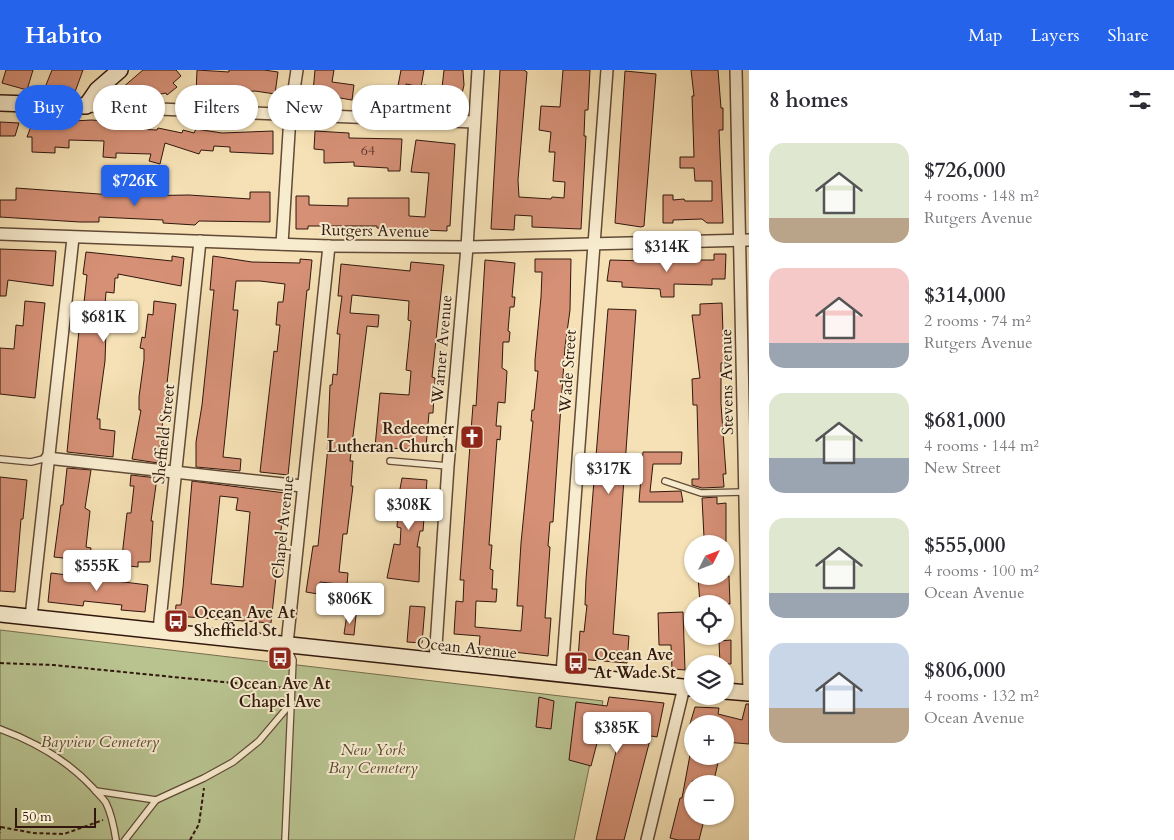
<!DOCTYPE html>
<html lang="en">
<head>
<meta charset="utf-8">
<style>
	body { margin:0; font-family:Cardo,serif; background:#f7f7f7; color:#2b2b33; height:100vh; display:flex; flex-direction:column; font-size:19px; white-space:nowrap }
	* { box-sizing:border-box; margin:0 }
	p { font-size:16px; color:#7c7c81 }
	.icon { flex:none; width:28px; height:28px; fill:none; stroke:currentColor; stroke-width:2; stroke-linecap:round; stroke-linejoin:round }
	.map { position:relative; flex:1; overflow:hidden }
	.details { display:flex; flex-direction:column; background:#fff; width:425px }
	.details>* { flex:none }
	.guide { position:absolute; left:15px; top:15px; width:475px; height:45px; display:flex; gap:10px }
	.needle { width:32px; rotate:48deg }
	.buttons { position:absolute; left:684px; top:465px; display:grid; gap:10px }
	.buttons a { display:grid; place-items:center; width:50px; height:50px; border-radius:50%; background:#fff; box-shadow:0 1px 4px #0004; font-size:25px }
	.scale { position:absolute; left:15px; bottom:12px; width:81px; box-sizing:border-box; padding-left:5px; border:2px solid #31170d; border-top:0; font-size:14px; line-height:18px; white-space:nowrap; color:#31170d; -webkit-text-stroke:4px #f8eccf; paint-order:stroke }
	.price { position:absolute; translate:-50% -42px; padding:0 11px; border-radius:5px; background:#fff; color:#222; font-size:16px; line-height:32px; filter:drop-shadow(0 1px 2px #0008) }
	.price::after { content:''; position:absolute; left:50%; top:30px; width:15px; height:11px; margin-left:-8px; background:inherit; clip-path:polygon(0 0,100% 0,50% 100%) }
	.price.selected { background:#2563eb; color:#fff }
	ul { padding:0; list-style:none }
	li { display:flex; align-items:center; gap:15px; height:125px; padding:0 20px }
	li span { display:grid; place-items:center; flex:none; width:140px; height:100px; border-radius:15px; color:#555 }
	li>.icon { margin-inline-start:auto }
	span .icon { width:60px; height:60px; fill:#fffc; stroke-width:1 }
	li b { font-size:21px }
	h2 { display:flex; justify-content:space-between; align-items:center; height:60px; padding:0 20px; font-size:21px }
	.pill { padding:0 18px; border-radius:22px; background:#fff; box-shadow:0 1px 4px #0004; font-size:18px; line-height:45px }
	.pill.selected { background:#2563eb; color:#fff }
	header { display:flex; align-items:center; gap:30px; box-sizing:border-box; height:70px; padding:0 25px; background:#2563eb; color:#fff }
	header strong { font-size:24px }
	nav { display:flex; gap:28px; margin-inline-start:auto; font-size:18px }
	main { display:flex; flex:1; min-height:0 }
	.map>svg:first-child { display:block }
	.green { fill:#b8c390; stroke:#746d4e }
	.building { fill:#d59076; stroke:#31170d; fill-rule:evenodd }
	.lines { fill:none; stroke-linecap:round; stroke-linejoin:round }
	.lane-casing { stroke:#624a37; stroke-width:8 }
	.street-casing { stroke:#624a37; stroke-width:14 }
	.secondary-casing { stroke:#31170d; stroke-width:18 }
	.path { stroke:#31170d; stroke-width:2; stroke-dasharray:4 2.5; stroke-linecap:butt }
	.lane { stroke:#f8eccf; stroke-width:5.5 }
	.street { stroke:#f8eccf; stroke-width:11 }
	.secondary { stroke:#f8eccf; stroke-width:15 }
	.labels { text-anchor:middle; stroke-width:4; stroke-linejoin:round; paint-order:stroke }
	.number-label { font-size:14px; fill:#5a3527 }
	.street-label { font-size:16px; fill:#31170d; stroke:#f8eccf }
	.poi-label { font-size:16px; font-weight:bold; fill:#31170d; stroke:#f8eccf; text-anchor:start }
	.park-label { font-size:16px; font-style:italic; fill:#5a4b34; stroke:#f8eccf }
</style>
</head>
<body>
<header>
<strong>Habito</strong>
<nav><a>Map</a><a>Layers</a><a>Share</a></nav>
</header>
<main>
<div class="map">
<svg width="749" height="770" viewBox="0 0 749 770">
	<rect width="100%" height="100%" fill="#f5e1b5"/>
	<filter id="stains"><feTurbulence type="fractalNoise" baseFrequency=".004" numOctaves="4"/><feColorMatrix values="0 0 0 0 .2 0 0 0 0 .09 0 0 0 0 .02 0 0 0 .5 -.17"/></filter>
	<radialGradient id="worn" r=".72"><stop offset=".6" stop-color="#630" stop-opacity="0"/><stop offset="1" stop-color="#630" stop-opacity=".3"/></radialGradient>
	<polygon class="green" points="0,560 603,631 574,770 0,770"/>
	<g class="building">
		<polygon points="6,0 33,0 27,20 2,13"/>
		<polygon points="52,0 83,0 75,22 44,20"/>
		<polygon points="143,0 176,0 181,6 173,13 177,17 167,25 166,23 156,25 148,17 137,25 115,24"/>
		<polygon points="197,0 229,2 229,0 264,0 278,2 275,24 255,21 222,24 196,23"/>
		<polygon points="315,0 334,0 332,12 354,15 352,30 322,25 322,33 312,32"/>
		<polygon points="401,0 424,0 421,17 406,14 405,33 385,32 386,20 397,21"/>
		<polygon points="444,0 463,0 464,15 459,37 422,32 424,15 442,18"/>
		<polygon points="500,0 524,0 527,2 518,110 519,127 551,129 552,127 564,128 565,112 553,111 555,82 549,82 551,62 539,60 541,36 560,37 563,0 590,0 588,40 585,40 584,66 586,66 581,159 532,157 532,146 515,145 514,160 491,159"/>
		<polygon points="691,0 718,0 721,38 723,38 723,60 719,60 723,153 707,153 702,149 673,150 673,153 663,153 663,125 673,125 673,130 684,129 685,131 712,131 712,111 695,111 694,98 680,98 680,87 694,87 692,26 694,26"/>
		<polygon points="625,1 656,4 645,143 644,156 641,157 615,153"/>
		<polygon points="92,50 104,51 104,55 113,55 117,58 157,60 158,58 182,63 183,60 194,63 196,59 222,63 273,61 273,84 230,82 230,77 214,76 213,81 201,80 199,84 165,73 160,94 149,91 151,84 116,83 116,88 103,87 104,71 69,70 69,78 55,77 55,83 32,82 32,67 27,67 32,54 72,55 72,51"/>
		<polygon points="0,52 19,53 15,66 0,66"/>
		<polygon points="315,61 349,63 349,68 402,69 400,101 388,101 388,98 354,96 354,92 324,93 324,80 314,79"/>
		<polygon points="416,70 455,74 450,156 447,156 447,161 377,158 377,156 308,156 308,159 296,159 296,126 309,126 309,135 348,136 348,128 409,128 409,146 425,147 429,103 411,102"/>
		<polygon points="16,118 127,126 189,125 250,129 250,122 270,122 270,152 199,151 195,155 163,153 163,150 99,147 99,152 80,152 0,147 0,130 16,130"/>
		<polygon points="0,179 56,181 53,216 8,210 6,226 0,226"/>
		<polygon points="86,182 172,191 172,186 184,188 181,216 118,204 118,208 115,208 114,223 106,222 103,262 106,262 105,291 97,349 100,349 100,359 115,361 113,387 67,382 79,260 81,260 87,205 83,204"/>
		<polygon points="714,184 726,184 725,209 712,209 712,215 674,214 674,227 661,227 660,219 622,217 622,212 607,211 610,190 647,191 647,189 658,190 658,187 676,186 688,186 688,190 714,190"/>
		<polygon points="213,186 252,192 300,193 300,189 312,190 309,220 307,220 288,405 260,402 274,281 277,282 280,255 276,255 278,232 283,232 285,214 260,211 236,211 233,240 238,240 223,387 241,389 240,401 196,397 196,372 202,335 214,220 210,220"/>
		<polygon points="535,189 571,189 570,240 565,277 553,452 550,452 548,476 550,477 545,548 551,548 548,586 479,578 480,566 454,564 456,531 463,532 464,510 460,510 472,348 473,335 476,336 485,190 515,193 512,227 515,227 514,237 510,237 508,261 510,262 509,272 503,272 502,298 507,301 505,333 498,332 496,356 501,356 500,370 497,369 489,475 492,475 490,499 493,500 492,519 497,519 496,532 476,531 475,557 521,561 523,536 517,536 521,473 533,351 531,351 532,340 534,340 538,301 535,301 535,290 541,227 542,202 535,202"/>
		<polygon points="411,192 444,195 432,307 435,308 433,343 429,343 426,377 421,377 420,380 375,377 380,323 409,325 411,301 406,300 411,251 408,250 409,231 352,225 350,243 379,245 378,257 367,256 353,366 350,391 353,391 351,416 353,416 347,464 343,464 339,502 348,503 347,515 320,512 318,524 306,522 313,476 318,476 327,387 330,315 332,315 333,304 337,305 340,264 337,264 342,226 338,226 341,194 410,201"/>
		<polygon points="25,231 45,233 35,328 0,324 0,278 14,279 16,255 23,256"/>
		<polygon points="154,231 176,234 158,393 132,389 141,340 139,340 139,327 144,290 144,279 140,278 142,267 145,268 148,244 153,245"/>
		<polygon points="722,233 724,293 721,293 721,334 726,404 723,404 724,417 702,418 692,415 692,409 699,409 697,335 693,335 692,309 700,308 692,245 700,245 700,234"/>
		<polygon points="608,239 636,240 613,564 629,566 627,593 578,589 580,561 584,562 587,535 585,535 586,509"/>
		<polygon points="643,382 682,382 681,394 653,394 650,422 681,421 683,432 639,432"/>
		<polygon points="67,398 91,400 85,438 90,441 86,477 91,478 89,491 54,487 61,435 63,435"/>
		<polygon points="131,405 157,408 151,451 153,451 150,492 138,492 138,497 121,495 127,443 131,443 134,416 130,416"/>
		<polygon points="0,407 27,410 23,449 21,449 15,522 0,521"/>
		<polygon points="402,408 427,410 423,461 420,461 417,477 420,477 419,512 387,508 394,474 400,475 401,458 397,457 398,441 396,441"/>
		<path d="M192,411L285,423L271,553L175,546L176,535H181L183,517ZM220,426L238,428L236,440L250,442L243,517L211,514Z"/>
		<polygon points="717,427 717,434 726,433 726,474 710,474 709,467 704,467 702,428"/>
		<polygon points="51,503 148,515 145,542 121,540 122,535 84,531 83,536 48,532"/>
		<polygon points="698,506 729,506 730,534 700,534"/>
		<polygon points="410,536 425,537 422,573 407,572"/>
		<polygon points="683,542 685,600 672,599 671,575 659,575 658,543"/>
		<polygon points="347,544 356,545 354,565 344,564"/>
		<polygon points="731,570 731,594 720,594 719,571"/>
		<polygon points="539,627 554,631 551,659 536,657"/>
		<polygon points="609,627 664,633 657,667 651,666 624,770 596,770 621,659 602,654 591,696 569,690 576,632 607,636"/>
		<polygon points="746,634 749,634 749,674 725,672 725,654 690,654 695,637 719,638 718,644 742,650"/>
		<polygon points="690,685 718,693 713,714 692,711 692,746 705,746 699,770 678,770 670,768 680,728 682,728"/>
	</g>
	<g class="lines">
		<g class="lane-casing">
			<g id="lane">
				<polyline points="0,389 31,392 47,388"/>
				<polyline points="390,391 448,396"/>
				<polyline points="665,411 701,423 744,422"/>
				<path d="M0,659C36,672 67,690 93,718C97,723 103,728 106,733C112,745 114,757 116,770"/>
				<polyline points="96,721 156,730"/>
				<polyline points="125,770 156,730 204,708 233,692 259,671 292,632"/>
				<polyline points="285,770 293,590 287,576"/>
			</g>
		</g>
		<g class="street-casing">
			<g id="street">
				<polyline points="736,0 749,623"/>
				<polyline points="86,36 474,52"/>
				<polyline points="0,164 329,176 467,177 749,170"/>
				<polyline points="282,174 290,46 297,0"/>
				<polyline points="47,388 302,416"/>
				<polyline points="31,547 73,168"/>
				<polyline points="159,560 200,171"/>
				<polyline points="287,574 329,176"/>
				<polyline points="435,591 448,396 467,177 478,0"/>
				<polyline points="562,604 607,0"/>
				<polyline points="647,770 684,617"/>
			</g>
		</g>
		<g class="secondary-casing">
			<g id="secondary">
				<polyline points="0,33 86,36 97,20 120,0"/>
				<polyline points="0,544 692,618"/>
				<polyline points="725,621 749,623"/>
			</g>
		</g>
		<g class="path">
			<polyline points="0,593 53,595 284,618"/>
			<polyline points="0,756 0,763"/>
			<polyline points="1,757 33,763 64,764 103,750"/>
			<polyline points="190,770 199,754 204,718"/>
		</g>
		<use href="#lane" class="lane"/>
		<use href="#street" class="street"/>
		<use href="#secondary" class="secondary"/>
	</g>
	<defs>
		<g id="church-square" transform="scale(1.25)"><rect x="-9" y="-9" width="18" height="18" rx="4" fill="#8f2418" stroke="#f8eccf"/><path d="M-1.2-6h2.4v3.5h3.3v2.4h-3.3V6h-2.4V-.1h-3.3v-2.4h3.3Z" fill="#fff"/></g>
		<g id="bus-square" transform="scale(1.25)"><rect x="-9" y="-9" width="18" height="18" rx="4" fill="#8f2418" stroke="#f8eccf"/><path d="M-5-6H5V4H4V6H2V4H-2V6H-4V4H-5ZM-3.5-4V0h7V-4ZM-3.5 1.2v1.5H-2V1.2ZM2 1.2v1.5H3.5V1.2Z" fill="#fff"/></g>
	</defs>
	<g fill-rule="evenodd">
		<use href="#church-square" x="472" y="367"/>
		<use href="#bus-square" x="176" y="551"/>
		<use href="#bus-square" x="280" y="588"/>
		<use href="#bus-square" x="576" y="593"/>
	</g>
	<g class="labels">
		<g class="number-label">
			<text x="368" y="85">64</text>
		</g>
		<g class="street-label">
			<text transform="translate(375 160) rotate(1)" y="6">Rutgers Avenue</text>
			<text transform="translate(441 279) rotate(-85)" y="6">Warner Avenue</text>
			<text transform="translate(567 301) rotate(-86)" y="6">Wade Street</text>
			<text transform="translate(726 312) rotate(-91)" y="6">Stevens Avenue</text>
			<text transform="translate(163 364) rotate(-84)" y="6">Sheffield Street</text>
			<text transform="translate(282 457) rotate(-84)" y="6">Chapel Avenue</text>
			<text transform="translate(467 577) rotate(6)" y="6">Ocean Avenue</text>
		</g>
		<g class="poi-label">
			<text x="454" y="364" text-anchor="end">Redeemer<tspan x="454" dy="18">Lutheran Church</tspan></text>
			<text x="194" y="548">Ocean Ave At<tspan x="194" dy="18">Sheffield St</tspan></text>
			<text x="594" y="590">Ocean Ave<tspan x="594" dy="18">At Wade St</tspan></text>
			<text x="280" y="619" text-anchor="middle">Ocean Ave At<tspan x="280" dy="18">Chapel Ave</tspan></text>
		</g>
		<g class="park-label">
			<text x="100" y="677">Bayview Cemetery</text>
			<text x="373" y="685">New York<tspan x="373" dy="18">Bay Cemetery</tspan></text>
		</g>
	</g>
	<rect width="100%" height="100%" filter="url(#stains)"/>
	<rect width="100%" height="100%" fill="url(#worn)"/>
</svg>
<div class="buttons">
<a><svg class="needle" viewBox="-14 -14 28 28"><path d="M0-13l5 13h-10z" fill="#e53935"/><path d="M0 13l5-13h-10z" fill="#7c7c81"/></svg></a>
<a><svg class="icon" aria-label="locate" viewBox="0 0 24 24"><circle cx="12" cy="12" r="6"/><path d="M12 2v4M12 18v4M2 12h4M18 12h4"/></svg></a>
<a><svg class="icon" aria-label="layers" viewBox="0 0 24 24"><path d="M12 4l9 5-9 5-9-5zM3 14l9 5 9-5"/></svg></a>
<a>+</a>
<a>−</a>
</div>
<div class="scale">50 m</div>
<b class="price selected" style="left:135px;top:137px">$726K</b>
<b class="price" style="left:667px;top:203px">$314K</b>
<b class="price" style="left:104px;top:273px">$681K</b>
<b class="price" style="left:609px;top:425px">$317K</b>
<b class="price" style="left:409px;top:461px">$308K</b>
<b class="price" style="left:97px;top:522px">$555K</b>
<b class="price" style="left:350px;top:555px">$806K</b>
<b class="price" style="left:617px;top:684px">$385K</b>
<div class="guide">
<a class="pill selected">Buy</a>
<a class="pill">Rent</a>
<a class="pill">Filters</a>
<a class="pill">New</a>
<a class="pill">Apartment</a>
</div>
</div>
<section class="details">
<h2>8 homes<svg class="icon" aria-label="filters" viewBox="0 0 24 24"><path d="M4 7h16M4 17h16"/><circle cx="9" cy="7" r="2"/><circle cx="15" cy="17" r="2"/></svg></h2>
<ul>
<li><span style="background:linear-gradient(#dfe7d0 75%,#b9a48a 0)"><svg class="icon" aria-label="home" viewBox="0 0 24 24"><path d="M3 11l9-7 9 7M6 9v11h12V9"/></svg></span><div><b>$726,000</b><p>4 rooms · 148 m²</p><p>Rutgers Avenue</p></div></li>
<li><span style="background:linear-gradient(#f6c9c9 75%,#9aa5b1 0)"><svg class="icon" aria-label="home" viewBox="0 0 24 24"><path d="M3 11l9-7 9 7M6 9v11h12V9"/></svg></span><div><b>$314,000</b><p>2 rooms · 74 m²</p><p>Rutgers Avenue</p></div></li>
<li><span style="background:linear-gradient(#dfe7d0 65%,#9aa5b1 0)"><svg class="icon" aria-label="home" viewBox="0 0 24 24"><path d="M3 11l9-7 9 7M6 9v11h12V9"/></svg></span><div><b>$681,000</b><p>4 rooms · 144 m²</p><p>New Street</p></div></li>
<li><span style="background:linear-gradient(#dfe7d0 75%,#9aa5b1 0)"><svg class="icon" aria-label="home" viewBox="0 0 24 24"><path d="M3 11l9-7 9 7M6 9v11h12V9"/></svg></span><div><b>$555,000</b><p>4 rooms · 100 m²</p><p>Ocean Avenue</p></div></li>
<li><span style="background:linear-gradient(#c9d6e8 65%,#b9a48a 0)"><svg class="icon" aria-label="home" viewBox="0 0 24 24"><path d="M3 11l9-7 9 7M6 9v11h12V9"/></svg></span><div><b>$806,000</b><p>4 rooms · 132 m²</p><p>Ocean Avenue</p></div></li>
</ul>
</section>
</main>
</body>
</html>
